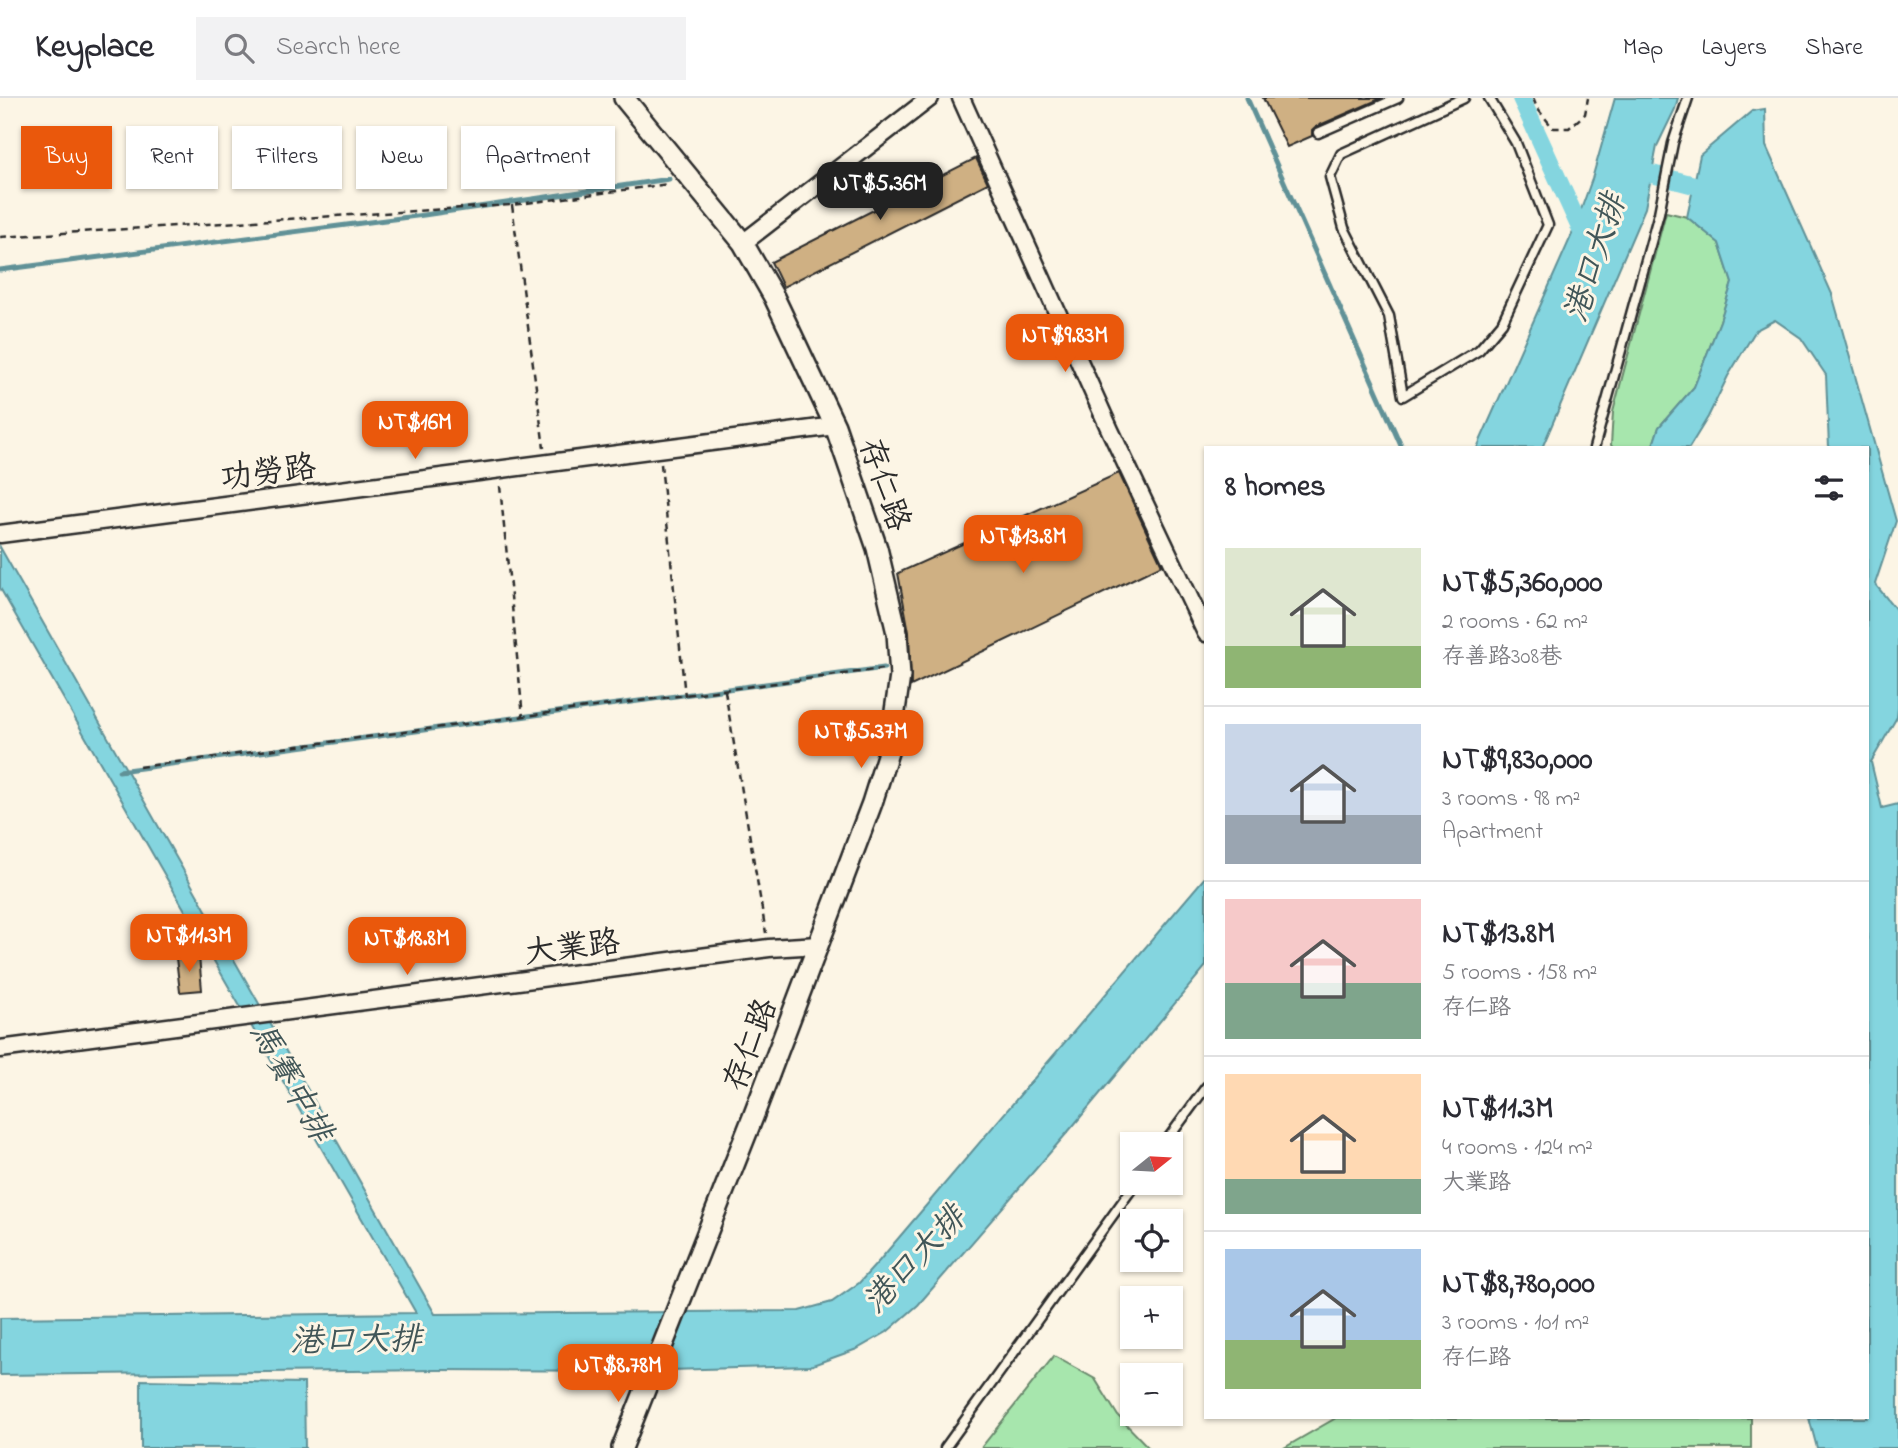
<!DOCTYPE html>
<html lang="en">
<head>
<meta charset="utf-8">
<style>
	body { margin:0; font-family:"Indie Flower","LXGW WenKai TC",sans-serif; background:#f2f2f3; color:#2b2b33; height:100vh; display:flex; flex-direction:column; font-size:26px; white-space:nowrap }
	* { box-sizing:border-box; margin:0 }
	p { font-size:23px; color:#7c7c81 }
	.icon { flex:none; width:38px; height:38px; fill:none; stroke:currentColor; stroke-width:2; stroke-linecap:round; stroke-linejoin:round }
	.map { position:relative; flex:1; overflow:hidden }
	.details { position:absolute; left:1204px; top:348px; width:665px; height:973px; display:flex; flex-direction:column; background:#fff; border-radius:0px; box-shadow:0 2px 5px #0004 }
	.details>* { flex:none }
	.banner { position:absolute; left:21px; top:28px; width:665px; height:63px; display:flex; gap:14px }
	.needle { width:46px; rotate:72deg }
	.fabs { position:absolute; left:1120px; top:1034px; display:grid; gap:14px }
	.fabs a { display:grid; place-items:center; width:63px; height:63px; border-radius:0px; background:#fff; box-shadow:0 2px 5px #0004; font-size:35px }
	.price { position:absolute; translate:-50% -60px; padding:0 16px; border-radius:14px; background:#ea580c; color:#fff; font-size:23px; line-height:46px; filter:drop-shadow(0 2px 4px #0008) }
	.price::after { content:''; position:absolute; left:50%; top:42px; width:21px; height:16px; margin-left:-10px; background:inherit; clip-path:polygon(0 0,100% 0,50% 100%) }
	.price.selected { background:#222; color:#fff }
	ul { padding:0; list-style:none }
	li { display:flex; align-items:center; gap:21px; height:175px; padding:0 21px }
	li+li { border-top:2px solid #e1e1e2 }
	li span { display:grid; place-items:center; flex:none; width:196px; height:140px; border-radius:0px; color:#555 }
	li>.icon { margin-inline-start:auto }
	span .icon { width:84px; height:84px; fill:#fffc; stroke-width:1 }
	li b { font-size:30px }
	h2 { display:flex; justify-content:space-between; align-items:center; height:84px; padding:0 21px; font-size:30px }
	.tag { padding:0 24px; border-radius:0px; background:#fff; box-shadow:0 2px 5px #0004; font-size:24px; line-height:63px }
	.tag.selected { background:#ea580c; color:#fff }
	header { display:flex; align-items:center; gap:42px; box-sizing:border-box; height:98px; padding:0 35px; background:#fff; border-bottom:2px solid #e1e1e2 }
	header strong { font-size:33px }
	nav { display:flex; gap:38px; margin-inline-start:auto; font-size:24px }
	.search { width:490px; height:63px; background:#f2f2f3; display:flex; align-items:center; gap:18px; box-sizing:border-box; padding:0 24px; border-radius:0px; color:#7c7c81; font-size:26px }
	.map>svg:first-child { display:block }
	.green { fill:#a7e6ad; stroke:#69886c; stroke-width:2 }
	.water { fill:#84d5df; stroke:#609197; stroke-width:2 }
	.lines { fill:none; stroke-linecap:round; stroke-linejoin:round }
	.stream { stroke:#609197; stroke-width:5 }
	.canal { stroke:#84d5df; stroke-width:18 }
	.building { fill:#cfb083; stroke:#2b2b2b; stroke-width:2 }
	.service-casing { stroke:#2b2b2b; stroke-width:13 }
	.minor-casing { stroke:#2b2b2b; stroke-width:21 }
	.tertiary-casing { stroke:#2b2b2b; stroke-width:24 }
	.path { stroke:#2b2b2b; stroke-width:2.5; stroke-dasharray:7 5; stroke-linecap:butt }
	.service { stroke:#fcf5e5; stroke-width:8 }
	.minor { stroke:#fcf5e5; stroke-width:16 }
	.tertiary { stroke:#fcf5e5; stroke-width:19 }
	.labels { text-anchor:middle; stroke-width:6; stroke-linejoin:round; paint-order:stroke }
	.street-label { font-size:32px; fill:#2b2b2b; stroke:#fcf5e5 }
	.water-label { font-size:33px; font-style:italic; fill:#415658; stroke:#fcf5e5 }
</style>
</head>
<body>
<header>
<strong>Keyplace</strong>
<div class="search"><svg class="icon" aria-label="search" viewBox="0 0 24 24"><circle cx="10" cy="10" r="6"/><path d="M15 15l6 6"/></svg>Search here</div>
<nav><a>Map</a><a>Layers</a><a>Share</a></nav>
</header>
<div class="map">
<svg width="1898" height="1350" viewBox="0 0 1898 1350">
	<rect width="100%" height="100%" fill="#fcf5e5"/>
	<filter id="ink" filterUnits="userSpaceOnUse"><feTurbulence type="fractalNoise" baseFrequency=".0143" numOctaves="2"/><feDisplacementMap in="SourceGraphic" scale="14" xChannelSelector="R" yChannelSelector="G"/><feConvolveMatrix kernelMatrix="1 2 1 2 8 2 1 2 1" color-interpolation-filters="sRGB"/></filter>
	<g filter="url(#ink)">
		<g class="green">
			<polygon points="1666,114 1687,119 1719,145 1732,185 1720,223 1694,289 1659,329 1652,350 1613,350 1611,347 1613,314"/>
			<polygon points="1054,1258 1095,1281 1118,1318 1149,1350 981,1350"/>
			<polygon points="1336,1320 1751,1320 1751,1350 1284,1350"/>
		</g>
		<g class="water">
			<polygon points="1615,0 1678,0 1675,11 1657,48 1645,110 1542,350 1477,350 1573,134 1592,81"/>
			<polygon points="1765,11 1766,48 1832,196 1896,423 1875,486 1898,514 1898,610 1897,619 1871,664 1882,710 1898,706 1898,1350 1817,1350 1809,1320 1867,1320 1867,350 1829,350 1826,277 1801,240 1775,222 1756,232 1728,278 1708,319 1689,350 1652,350 1659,329 1694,289 1720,223 1732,185 1719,145 1687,119 1700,57 1752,13"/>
			<polygon points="0,449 435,1216 799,1213 832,1204 859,1185 879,1163 1206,778 1206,868 1073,1028 918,1207 887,1234 857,1251 810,1268 635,1273 437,1272 0,1277 0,1220 416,1215 0,490"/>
			<polygon points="141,1282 304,1285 305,1350 141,1350"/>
		</g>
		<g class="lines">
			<g class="stream">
				<polyline points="1247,0 1402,350"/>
				<polyline points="0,172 424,117 669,81"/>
				<polyline points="119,673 884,570"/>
			</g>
			<g class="canal">
				<polyline points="1521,0 1586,143"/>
				<polyline points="1629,70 1717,93"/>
			</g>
		</g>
		<g class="building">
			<polygon points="1263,0 1382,0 1315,29 1312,32 1312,38 1287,49"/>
			<polygon points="976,60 988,85 783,189 771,164"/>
			<polygon points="1119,375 1162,467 911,588 909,534 898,475"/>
			<polygon points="199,858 202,892 180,894 176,860"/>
		</g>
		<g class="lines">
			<g class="service-casing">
				<g id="service">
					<polyline points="1464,0 1341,56 1330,79 1344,130 1389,218 1403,298 1479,252 1502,225 1548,127 1516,45 1489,0"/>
					<polyline points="1318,35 1398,0"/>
					<polyline points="1594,350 1659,115 1673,45 1688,0"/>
					<polyline points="1164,1046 1206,989"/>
					<polyline points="945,1350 1136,1085"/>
				</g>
			</g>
			<g class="minor-casing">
				<g id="minor">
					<polyline points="961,0 1110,332 1206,535"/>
					<polyline points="743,145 930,0"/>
					<polyline points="0,436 835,328"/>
					<polyline points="0,951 769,850 819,847"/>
				</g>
			</g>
			<g class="tertiary-casing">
				<polyline id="tertiary" points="622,1350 753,1019 872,705 890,648 900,578 897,535 877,450 835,328 774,199 743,145 624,0"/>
			</g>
			<g class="path">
				<polyline points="1533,0 1537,10 1553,30 1569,30 1585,16 1588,0"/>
				<polyline points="512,107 544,350"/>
				<polyline points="0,139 512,107 669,86"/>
				<polyline points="661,366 685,598"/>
				<polyline points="500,388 523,619"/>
				<polyline points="725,593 766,835"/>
				<polyline points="139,669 882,571"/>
			</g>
			<use href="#service" class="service"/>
			<use href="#minor" class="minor"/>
			<use href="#tertiary" class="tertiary"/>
		</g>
	</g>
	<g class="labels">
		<g class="street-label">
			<text transform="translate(268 373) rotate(-7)" y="11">功勞路</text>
			<text transform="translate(886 386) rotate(71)" y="11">存仁路</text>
			<text transform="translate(572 848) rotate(-7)" y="11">大業路</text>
			<text transform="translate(749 946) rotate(-69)" y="11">存仁路</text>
		</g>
		<g class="water-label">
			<text transform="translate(1593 159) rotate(-72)" y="12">港口大排</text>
			<text transform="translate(293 983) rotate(60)" y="12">馬賽中排</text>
			<text transform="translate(913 1160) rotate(-47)" y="12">港口大排</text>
			<text transform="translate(356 1240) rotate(-1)" y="12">港口大排</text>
		</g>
	</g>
</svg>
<div class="fabs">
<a><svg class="needle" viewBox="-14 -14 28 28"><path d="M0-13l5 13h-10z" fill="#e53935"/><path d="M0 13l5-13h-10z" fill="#7c7c81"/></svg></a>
<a><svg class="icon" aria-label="locate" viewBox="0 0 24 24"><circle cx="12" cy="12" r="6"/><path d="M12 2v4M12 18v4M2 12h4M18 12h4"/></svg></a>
<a>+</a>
<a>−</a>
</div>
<b class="price selected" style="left:880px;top:124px">NT$5.36M</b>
<b class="price" style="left:1065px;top:276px">NT$9.83M</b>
<b class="price" style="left:415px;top:363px">NT$16M</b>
<b class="price" style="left:1023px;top:477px">NT$13.8M</b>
<b class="price" style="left:861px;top:672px">NT$5.37M</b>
<b class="price" style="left:189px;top:876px">NT$11.3M</b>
<b class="price" style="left:407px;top:879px">NT$18.8M</b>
<b class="price" style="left:618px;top:1306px">NT$8.78M</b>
<div class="banner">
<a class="tag selected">Buy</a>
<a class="tag">Rent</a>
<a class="tag">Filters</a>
<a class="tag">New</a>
<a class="tag">Apartment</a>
</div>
<section class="details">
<h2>8 homes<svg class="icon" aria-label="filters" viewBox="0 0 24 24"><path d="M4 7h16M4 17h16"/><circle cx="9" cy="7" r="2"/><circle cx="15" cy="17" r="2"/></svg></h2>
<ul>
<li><span style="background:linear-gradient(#dfe7d0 70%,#8fb573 0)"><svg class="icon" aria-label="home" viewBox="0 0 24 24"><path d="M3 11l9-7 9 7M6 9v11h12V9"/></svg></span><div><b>NT$5,360,000</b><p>2 rooms · 62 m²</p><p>存善路308巷</p></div></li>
<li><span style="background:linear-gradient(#c9d6e8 65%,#9aa5b1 0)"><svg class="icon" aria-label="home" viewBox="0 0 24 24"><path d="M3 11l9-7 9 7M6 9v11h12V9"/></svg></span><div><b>NT$9,830,000</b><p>3 rooms · 98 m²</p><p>Apartment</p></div></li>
<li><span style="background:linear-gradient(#f6c9c9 60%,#7fa58c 0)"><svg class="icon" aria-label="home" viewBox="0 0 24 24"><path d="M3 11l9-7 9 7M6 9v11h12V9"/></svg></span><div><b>NT$13.8M</b><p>5 rooms · 158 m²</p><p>存仁路</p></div></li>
<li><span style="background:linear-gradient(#ffd9b3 75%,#7fa58c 0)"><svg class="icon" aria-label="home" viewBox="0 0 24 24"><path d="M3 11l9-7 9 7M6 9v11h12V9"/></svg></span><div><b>NT$11.3M</b><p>4 rooms · 124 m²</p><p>大業路</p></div></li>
<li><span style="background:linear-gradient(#a9c7e8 65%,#8fb573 0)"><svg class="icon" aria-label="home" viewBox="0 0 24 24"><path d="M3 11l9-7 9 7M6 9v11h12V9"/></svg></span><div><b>NT$8,780,000</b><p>3 rooms · 101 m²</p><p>存仁路</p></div></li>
</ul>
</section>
</div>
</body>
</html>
